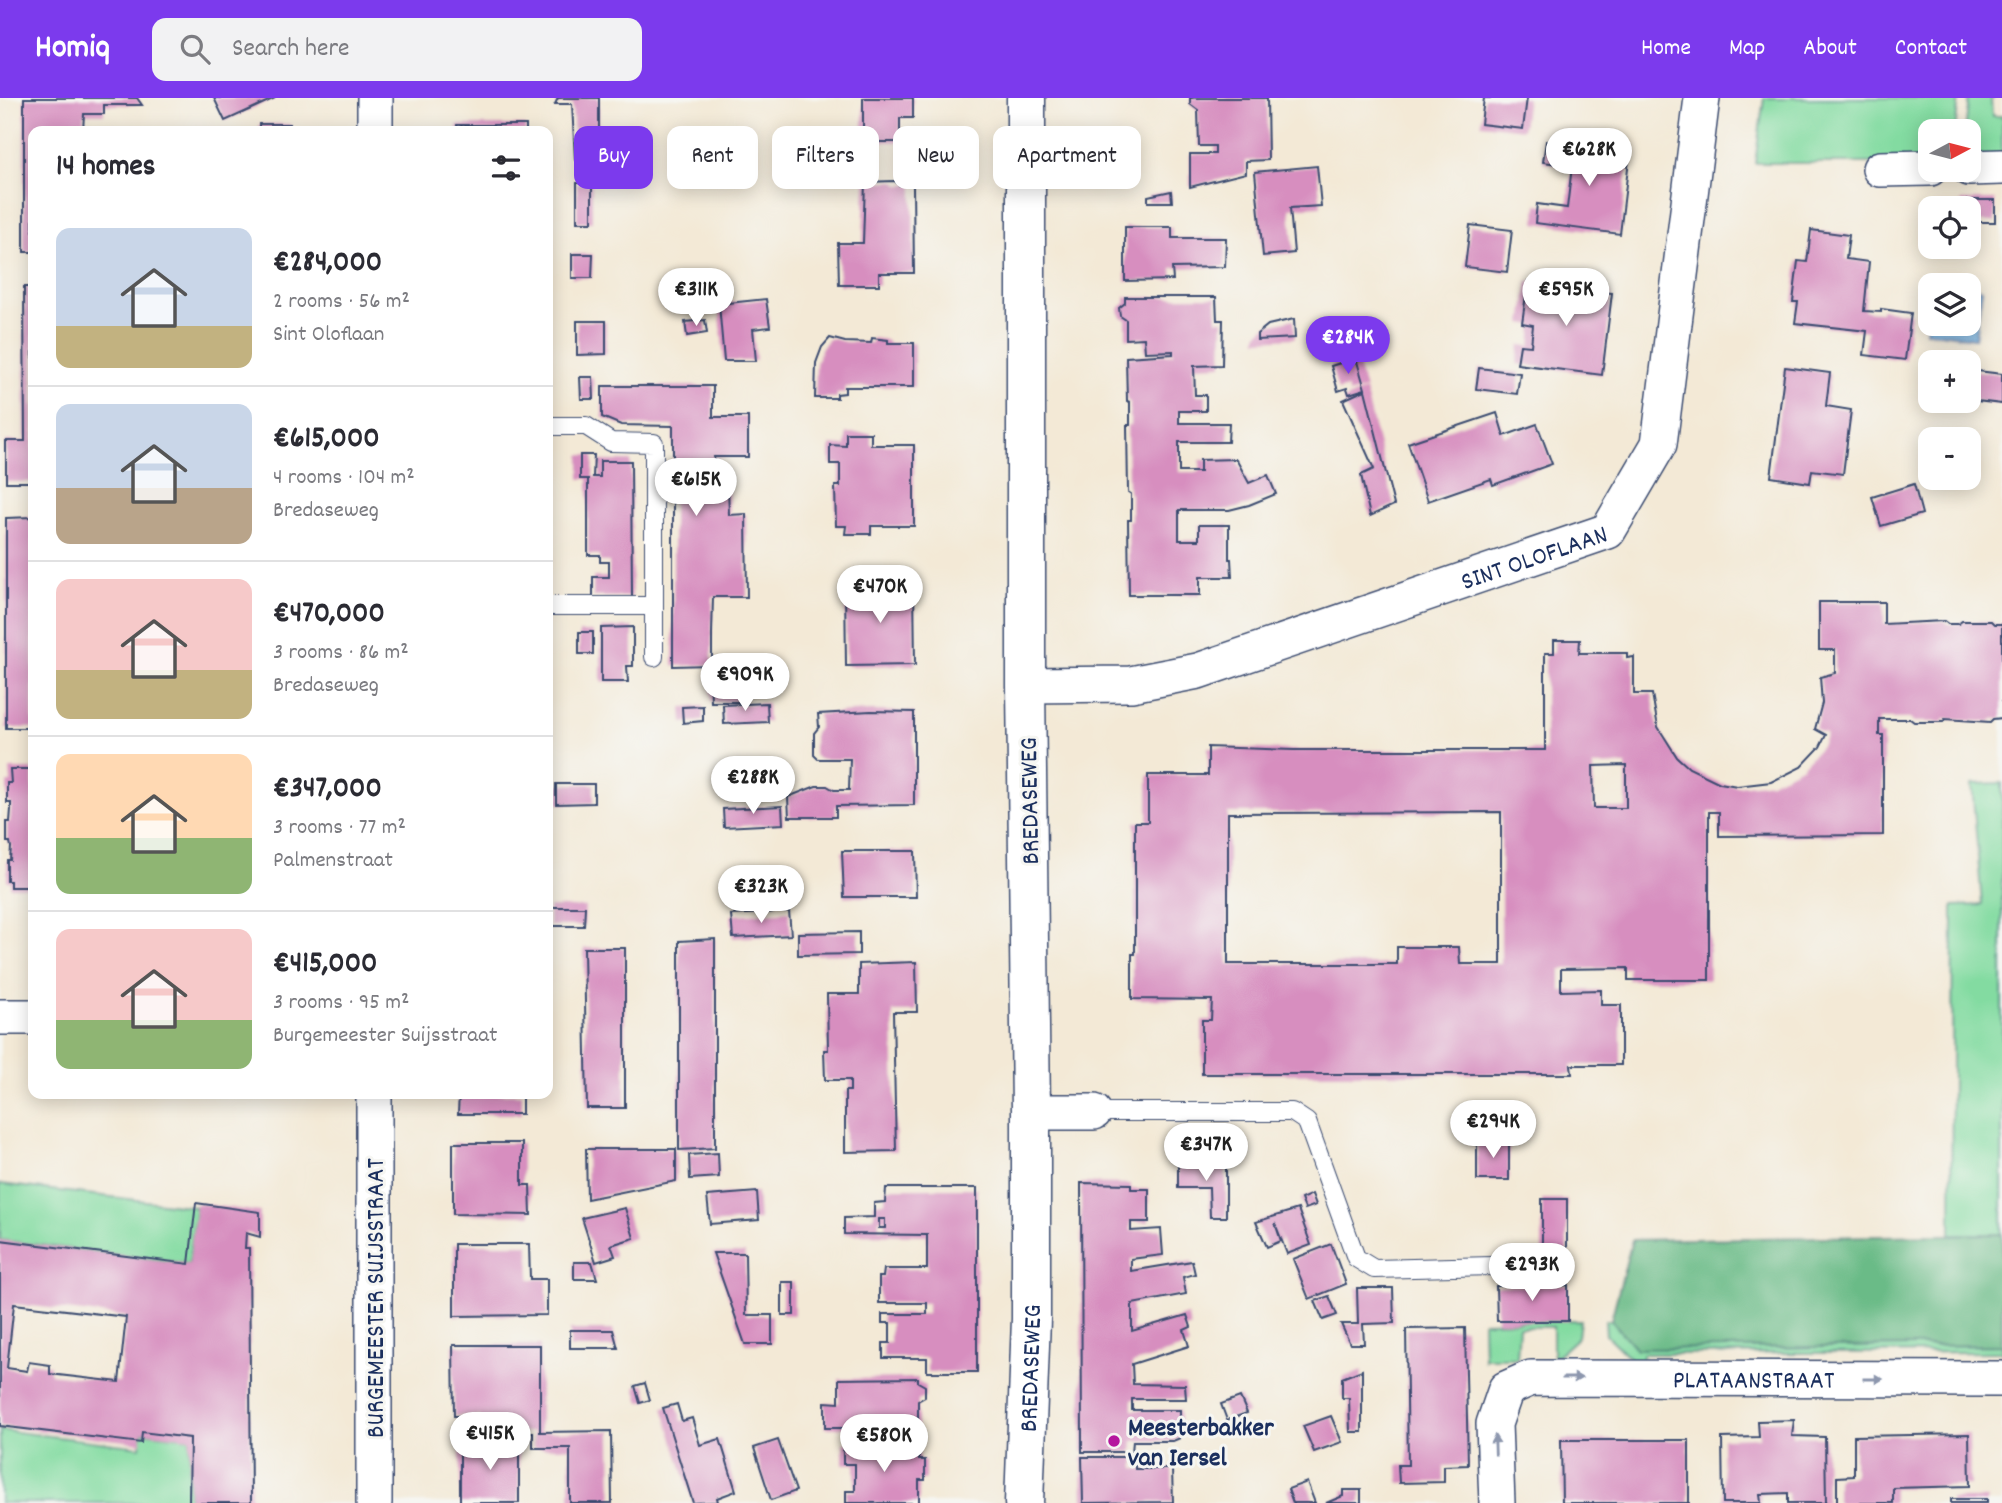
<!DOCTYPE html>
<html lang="en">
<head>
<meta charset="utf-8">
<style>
	body { margin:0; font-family:Dekko,sans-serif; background:#f2f2f3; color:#2b2b33; height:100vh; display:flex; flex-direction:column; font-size:26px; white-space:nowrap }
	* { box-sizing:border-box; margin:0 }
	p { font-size:23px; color:#7c7c81 }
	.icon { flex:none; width:38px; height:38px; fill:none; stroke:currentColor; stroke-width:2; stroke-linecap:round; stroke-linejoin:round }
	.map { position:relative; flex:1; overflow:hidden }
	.panel { position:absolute; left:28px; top:28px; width:525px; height:973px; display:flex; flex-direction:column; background:#fff; border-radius:14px; box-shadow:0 4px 18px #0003 }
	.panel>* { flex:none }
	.guide { position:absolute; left:574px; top:28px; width:665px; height:63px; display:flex; gap:14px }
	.needle { width:46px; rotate:83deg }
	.tools { position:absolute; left:1918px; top:21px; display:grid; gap:14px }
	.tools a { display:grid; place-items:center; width:63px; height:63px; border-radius:14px; background:#fff; box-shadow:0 4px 18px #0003; font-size:35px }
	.price { position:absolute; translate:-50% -60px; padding:0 16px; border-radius:24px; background:#fff; color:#222; font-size:23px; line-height:46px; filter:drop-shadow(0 2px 4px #0008) }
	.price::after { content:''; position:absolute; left:50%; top:42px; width:21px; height:16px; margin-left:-10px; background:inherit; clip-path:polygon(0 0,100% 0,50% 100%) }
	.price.on { background:#7c3aed; color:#fff }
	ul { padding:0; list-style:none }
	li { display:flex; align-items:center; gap:21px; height:175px; padding:0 28px }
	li+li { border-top:2px solid #e1e1e2 }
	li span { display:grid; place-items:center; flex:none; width:196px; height:140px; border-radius:14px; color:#555 }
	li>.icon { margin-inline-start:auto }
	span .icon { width:84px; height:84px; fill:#fffc; stroke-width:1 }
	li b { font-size:30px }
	h2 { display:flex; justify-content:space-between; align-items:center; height:84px; padding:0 28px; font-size:30px }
	.chip { padding:0 24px; border-radius:14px; background:#fff; box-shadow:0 4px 18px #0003; font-size:24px; line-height:63px }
	.chip.on { background:#7c3aed; color:#fff }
	header { display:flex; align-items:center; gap:42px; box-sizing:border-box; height:98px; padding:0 35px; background:#7c3aed; color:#fff }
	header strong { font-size:33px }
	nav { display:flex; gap:38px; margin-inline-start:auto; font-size:24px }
	.search { width:490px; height:63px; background:#f2f2f3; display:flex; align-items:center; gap:18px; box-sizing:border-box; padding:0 24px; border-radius:14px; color:#7c7c81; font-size:26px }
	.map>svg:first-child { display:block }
	.green { fill:#83dba1; stroke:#4f8580; stroke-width:2 }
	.forest { fill:#6abb87; stroke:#427572; stroke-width:2 }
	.water { fill:#6baade; stroke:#436c9e; stroke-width:2 }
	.building { fill:#d78ebf; fill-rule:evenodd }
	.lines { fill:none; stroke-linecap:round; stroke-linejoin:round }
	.service-casing { stroke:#3b4b70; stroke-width:20 }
	.minor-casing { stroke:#3b4b70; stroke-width:38 }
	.tertiary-casing { stroke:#3b4b70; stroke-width:41 }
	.service { stroke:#fff; stroke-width:18 }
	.minor { stroke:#fff; stroke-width:35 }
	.tertiary { stroke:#fff; stroke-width:38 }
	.oneway { fill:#8d97ae }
	.poi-dot { fill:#b5179e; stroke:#f6f6f2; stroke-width:2.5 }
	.labels { text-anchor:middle; stroke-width:6; stroke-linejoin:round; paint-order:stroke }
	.street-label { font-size:26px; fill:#1b2f5e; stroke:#f6f6f2 }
	.poi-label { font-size:26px; font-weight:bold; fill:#1b2f5e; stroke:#f6f6f2; text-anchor:start }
</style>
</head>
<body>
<header>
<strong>Homiq</strong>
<div class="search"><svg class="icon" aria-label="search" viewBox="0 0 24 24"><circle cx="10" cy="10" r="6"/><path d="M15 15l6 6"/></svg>Search here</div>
<nav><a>Home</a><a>Map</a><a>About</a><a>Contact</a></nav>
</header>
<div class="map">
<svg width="2002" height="1405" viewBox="0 0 2002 1405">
	<rect width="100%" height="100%" fill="#f6f6f2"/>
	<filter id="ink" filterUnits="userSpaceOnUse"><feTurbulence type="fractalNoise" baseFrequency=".0143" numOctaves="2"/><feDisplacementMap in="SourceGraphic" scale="14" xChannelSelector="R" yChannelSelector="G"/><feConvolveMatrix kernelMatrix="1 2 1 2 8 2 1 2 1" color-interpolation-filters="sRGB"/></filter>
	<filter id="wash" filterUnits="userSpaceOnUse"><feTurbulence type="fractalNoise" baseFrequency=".00686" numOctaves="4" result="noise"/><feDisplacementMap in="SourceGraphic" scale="28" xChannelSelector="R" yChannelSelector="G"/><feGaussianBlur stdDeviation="1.57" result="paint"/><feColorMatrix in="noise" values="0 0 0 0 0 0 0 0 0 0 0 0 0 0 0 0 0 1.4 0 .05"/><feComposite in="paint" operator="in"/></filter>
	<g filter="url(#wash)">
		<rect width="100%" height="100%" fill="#f3e9d6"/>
		<g class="green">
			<polygon points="1764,0 1959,0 1955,33 1930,33 1930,65 1755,65"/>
			<polygon points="1969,0 1995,0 1991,1 1992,18 2002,18 2002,65 1969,65 1969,33 1965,33"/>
			<polygon points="2002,685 2002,1136 1951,1136 1953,808 1982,807 1972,686"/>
			<polygon points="0,1086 196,1109 189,1166 0,1142"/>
			<polygon points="1580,1222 1578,1239 1556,1259 1553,1260 1553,1229 1519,1229 1517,1260 1486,1260 1484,1262 1483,1224"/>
			<polygon points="1605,1222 1611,1222 1636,1251 2002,1247 2002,1254 1643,1256 1643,1271 1640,1270 1606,1237"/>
			<polygon points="0,1332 140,1349 142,1334 190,1340 189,1405 0,1405"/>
		</g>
		<polygon class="forest" points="2002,1136 2002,1247 1636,1251 1611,1222 1632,1142"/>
		<polygon class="water" points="1969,189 1982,191 1975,240 1926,233 1930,200 1930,226 1969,226"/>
		<g id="blocks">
			<g class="building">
				<polygon points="24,0 137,0 142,7 104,7 104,16 84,16 83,33 33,33 33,154 24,154"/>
				<polygon points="214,0 275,0 225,23"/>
				<polygon points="558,0 599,0 599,62 575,62 572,6 555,6"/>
				<polygon points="863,0 913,0 913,20 900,20 900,44 863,44"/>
				<polygon points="1190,0 1267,0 1268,62 1246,63 1246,75 1190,89 1190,56 1215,56 1215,48 1199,48 1198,12 1190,6"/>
				<polygon points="1484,0 1527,0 1523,31 1481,26"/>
				<rect x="259" y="26" width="31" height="7"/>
				<rect x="457" y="27" width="69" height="6"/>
				<polygon points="1546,43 1630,53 1620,136 1535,125 1537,106 1567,110 1572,68 1543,64"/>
				<polygon points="1317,68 1321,108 1290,110 1294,155 1263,158 1255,74"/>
				<polygon points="895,83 899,87 913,87 914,175 879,175 879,187 839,187 838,145 863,145 865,84"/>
				<rect x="577" y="85" width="15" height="39"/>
				<polygon points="1171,93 1172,104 1148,104 1148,98"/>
				<polygon points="1961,102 1995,102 1995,124 1969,124 1969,110 1961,110"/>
				<polygon points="1470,127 1512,132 1507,174 1465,169"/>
				<polygon points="1125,129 1172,129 1172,140 1226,140 1225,169 1172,170 1173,182 1125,183"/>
				<polygon points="1811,132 1849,137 1846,161 1869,164 1864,213 1881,214 1881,211 1911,215 1905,262 1864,257 1867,233 1795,225 1798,204 1793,204 1798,163 1807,164"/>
				<polygon points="572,156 593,156 592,180 572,180"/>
				<polygon points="1528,183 1612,195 1602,277 1517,266 1520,247 1531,248 1533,227 1522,225"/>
				<polygon points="24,189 33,189 33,384 6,384 6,343 25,343"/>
				<polygon points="1125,199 1216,199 1217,222 1223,222 1222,267 1194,268 1195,297 1206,297 1206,313 1179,313 1179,325 1229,325 1228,344 1179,344 1179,374 1200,374 1200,362 1236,361 1249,385 1268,377 1276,396 1249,407 1229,412 1179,412 1179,442 1199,442 1199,427 1229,427 1229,461 1231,461 1232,479 1200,479 1200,497 1129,497 1128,422 1131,422 1131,396 1128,394 1127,327 1130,327 1130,304 1127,303 1126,259 1173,256 1173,253 1145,254 1144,240 1126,241 1126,222 1120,218 1119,210 1125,205"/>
				<polygon points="766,201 770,229 753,231 756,263 724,263 719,206"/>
				<polygon points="1294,221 1295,240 1257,242 1257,236 1268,227"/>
				<polygon points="705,222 707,235 687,238 685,224"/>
				<polygon points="577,223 606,223 606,256 577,257"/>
				<polygon points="830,240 845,244 871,245 872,240 888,242 888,245 914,245 914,289 845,289 845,295 837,296 837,300 815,300 816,265 822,249"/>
				<polygon points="1356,260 1365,291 1349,296 1347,290 1338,293 1331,268"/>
				<polygon points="1785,269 1830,275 1826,308 1851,312 1843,376 1812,372 1810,385 1771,379"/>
				<polygon points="1479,270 1520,275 1517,296 1476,291"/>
				<polygon points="1969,272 2002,276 2002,306 1969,302"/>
				<polygon points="1929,276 1930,276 1930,297 1926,297"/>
				<polygon points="580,279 593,279 594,301 581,301"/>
				<polygon points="602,288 713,288 713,319 748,319 748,359 714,359 713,382 713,389 728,388 729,417 746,416 747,499 713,499 712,536 712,564 746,563 746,604 711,604 710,567 673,568 673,328 621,327 602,319"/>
				<polygon points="1365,292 1394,407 1370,418 1361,377 1374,371 1343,302"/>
				<polygon points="1497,315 1504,338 1537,326 1552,366 1493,387 1491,381 1428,403 1408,345"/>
				<polygon points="846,335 871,335 871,347 914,347 914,428 871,428 871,436 845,436 846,428 836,428 835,388 840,388 840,366 830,366 830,347 846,348"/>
				<polygon points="580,357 594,357 593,379 600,379 600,363 631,363 632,499 593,499 593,479 609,479 609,464 600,464 600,457 588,457 588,381 580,381"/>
				<polygon points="1914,386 1922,416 1881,428 1872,399"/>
				<polygon points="33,419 33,630 6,630 6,420"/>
				<polygon points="845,487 914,487 915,567 846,568"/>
				<path d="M1819,504H1884V526L1944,523L1948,526H1958L1962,523H1991L1994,526H2002V620L1993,621L1990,624L1945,621L1943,624H1914L1910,621H1879V637H1883V737L1719,738V714H1709V882H1628V870L1561,871V893L1601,892V907H1621V967H1571L1572,976H1202V922H1211L1212,902L1132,901V856H1135V724H1148V677H1208V649L1294,652H1545V555H1554V542H1580L1579,555H1627V560L1634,559V596H1652L1658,629L1677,659L1689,670L1720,685L1737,688L1771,684L1801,669L1820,649L1826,637L1815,631L1822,605L1820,579L1835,575V552H1819ZM1626,667V710H1594L1593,668ZM1501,714V866H1460L1459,849H1397V866H1228V715Z"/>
				<polygon points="633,529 633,568 627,568 628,584 601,584 601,530"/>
				<rect x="579" y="534" width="14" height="22"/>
				<polygon points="767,605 768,624 724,626 723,607"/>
				<polygon points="703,608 703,623 683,625 682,609"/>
				<polygon points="871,613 914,614 914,707 836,708 836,719 789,719 788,699 816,688 827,688 834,692 849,692 850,661 818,661 814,657 814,635 819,629 818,616"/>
				<polygon points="10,671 33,671 33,789 10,789 10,783 7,783 7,762 10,762 11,749 10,744 7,744 7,724 10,724 11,711 11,705 7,705 7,685 11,685"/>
				<polygon points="556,686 594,686 594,705 556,706"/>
				<polygon points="782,708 783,726 724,729 723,711"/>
				<polygon points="842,753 915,753 916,799 844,799"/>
				<polygon points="549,809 585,809 584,828 549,828"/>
				<polygon points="789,813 791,837 733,840 731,817"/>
				<polygon points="859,834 859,856 798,857 798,835"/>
				<polygon points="715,841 715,1050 679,1052 679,843"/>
				<polygon points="584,850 625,850 625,1010 587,1010"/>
				<polygon points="916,864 917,914 893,914 896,1053 845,1054 845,993 850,993 850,982 825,982 824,952 828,952 827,896 859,896 859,866"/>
				<polygon points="459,996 522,996 522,1016 458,1016"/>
				<polygon points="1509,1042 1509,1082 1477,1082 1477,1043"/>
				<polygon points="453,1045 522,1045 522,1087 530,1087 531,1117 453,1116"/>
				<polygon points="586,1051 676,1051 676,1083 587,1101"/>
				<polygon points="718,1055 719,1079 690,1081 689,1057"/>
				<polygon points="1178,1064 1226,1064 1226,1119 1210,1119 1209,1090 1178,1090"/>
				<polygon points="1081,1085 1131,1086 1131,1091 1149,1091 1149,1124 1131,1124 1131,1133 1161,1131 1163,1157 1131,1161 1131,1173 1192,1163 1195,1176 1183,1179 1186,1196 1132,1206 1132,1233 1187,1217 1191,1229 1184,1232 1189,1248 1132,1266 1133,1286 1185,1287 1186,1301 1132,1301 1132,1312 1180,1312 1180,1340 1173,1343 1133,1343 1132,1354 1082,1354"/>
				<path d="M886,1090H977V1274H927V1260H883V1245H890V1225H882V1216H927V1205H879V1179H883L884,1171H927V1137L844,1136V1120L874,1119V1105L885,1104ZM879,1121H885V1130H879Z"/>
				<polygon points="757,1094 759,1122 710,1126 707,1098"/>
				<polygon points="1312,1096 1316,1107 1305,1111 1301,1101"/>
				<rect x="1542" y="1101" width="25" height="60"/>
				<path d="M196,1105L260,1114V1139L246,1135L245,1150H249L251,1405H189L190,1340L142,1334L141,1345L0,1328V1142L189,1166ZM14,1206L126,1219L119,1284L50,1276V1267L29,1264L27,1273L7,1270Z"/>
				<polygon points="625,1110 634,1140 611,1147 615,1158 596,1164 582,1120"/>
				<polygon points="1298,1111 1311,1147 1287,1156 1275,1125 1281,1143 1267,1149 1256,1124"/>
				<polygon points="454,1146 529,1146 530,1181 547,1181 547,1217 454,1218"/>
				<polygon points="1331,1146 1346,1186 1309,1201 1293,1161"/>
				<polygon points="713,1155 745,1155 746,1217 772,1217 772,1246 745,1246"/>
				<polygon points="574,1164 592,1164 597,1181 574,1181"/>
				<rect x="782" y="1184" width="12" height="33"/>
				<polygon points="1568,1187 1568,1223 1497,1223 1496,1188"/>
				<polygon points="1357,1190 1393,1190 1394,1225 1363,1226 1364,1246 1350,1246 1341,1226 1358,1226"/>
				<polygon points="1329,1198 1337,1217 1323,1222 1315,1203"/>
				<polygon points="1465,1230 1468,1367 1444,1368 1444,1384 1399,1385 1398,1367 1408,1367 1406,1231"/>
				<polygon points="570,1232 613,1232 618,1250 570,1250"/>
				<polygon points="453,1247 540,1247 540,1334 611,1333 612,1405 570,1405 570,1350 533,1350 533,1334 480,1335 480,1318 454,1318"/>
				<polygon points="1362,1272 1362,1334 1350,1334 1349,1300 1342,1300 1342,1280"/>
				<polygon points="918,1280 918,1284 925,1288 925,1299 918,1303 918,1330 825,1330 825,1304 839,1305 839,1281"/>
				<polygon points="645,1285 650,1302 640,1305 635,1288"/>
				<polygon points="1240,1299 1247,1315 1227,1322 1221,1306"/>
				<polygon points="677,1306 682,1323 692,1320 700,1347 720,1341 736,1393 717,1400 718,1404 693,1405 663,1310"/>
				<polygon points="1331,1318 1342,1344 1314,1354 1303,1328"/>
				<polygon points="1794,1322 1792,1338 1825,1339 1826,1405 1788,1405 1788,1395 1760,1396 1761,1405 1723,1405 1722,1340 1759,1339 1758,1323"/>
				<polygon points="1969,1336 1970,1388 1893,1390 1893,1405 1837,1405 1837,1379 1854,1378 1854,1338"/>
				<polygon points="778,1342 796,1393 771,1402 754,1350"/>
				<polygon points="1561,1342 1689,1342 1689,1405 1562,1405"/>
				<polygon points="519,1343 519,1405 460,1405 460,1344"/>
				<polygon points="843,1345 875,1345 875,1352 919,1352 919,1362 925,1362 925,1382 919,1382 919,1405 846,1405 846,1393 855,1393 855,1366 843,1366"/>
				<polygon points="1082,1359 1135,1359 1135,1371 1172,1371 1173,1404 1083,1405"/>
				<polygon points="1307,1384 1315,1405 1293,1405 1288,1391"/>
				<polygon points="1343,1392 1361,1392 1361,1405 1326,1405 1343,1398"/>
				<rect x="1951" y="1401" width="36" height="4"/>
			</g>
		</g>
	</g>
	<g filter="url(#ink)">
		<use href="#blocks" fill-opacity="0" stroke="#3b4b70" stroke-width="2"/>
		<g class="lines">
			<g class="service-casing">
				<g id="service">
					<polyline points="548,328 586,328 611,344 654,345 654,559"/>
					<polyline points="548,508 653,508"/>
					<polyline points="1094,1014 1292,1014 1307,1024 1356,1160 1374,1171 1532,1167"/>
				</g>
			</g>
			<g class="minor-casing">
				<g id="minor">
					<polyline points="375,33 375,0"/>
					<polyline points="1969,70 2002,69"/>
					<polyline points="1880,71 1930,70"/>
					<path id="s1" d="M1026,587L1131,586L1198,573L1608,433L1659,346L1702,0"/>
					<polyline points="0,919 33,919"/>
					<polyline points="1031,1014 1094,1014"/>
					<polyline points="374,1405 374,996"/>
					<path id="s2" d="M1497,1405L1494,1326L1506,1291L1531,1280L2002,1281"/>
				</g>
			</g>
			<g class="tertiary-casing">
				<g id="tertiary">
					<path id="s3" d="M1024,1405L1031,1221V1014L1026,587V0"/>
				</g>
			</g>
			<use href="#service" class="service"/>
			<use href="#minor" class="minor"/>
			<use href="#tertiary" class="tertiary"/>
		</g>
		<defs><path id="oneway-solid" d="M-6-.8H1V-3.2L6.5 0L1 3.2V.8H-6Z" transform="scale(1.75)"/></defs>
		<g class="oneway">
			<use href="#oneway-solid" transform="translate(1572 1280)"/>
			<use href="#oneway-solid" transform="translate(1873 1281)"/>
			<use href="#oneway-solid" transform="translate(1495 1347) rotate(-92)"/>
		</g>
	</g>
	<circle class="poi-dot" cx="1114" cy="1343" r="7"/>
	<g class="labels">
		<g class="street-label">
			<text dy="9" stroke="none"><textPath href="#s1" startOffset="528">SINT OLOFLAAN</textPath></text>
			<text transform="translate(1028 703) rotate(-91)" y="9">BREDASEWEG</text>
			<text transform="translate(374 1200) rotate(-90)" y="9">BURGEMEESTER SUIJSSTRAAT</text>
			<text dy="9" stroke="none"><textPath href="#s3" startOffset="135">BREDASEWEG</textPath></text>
			<text dy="9" stroke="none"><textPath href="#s2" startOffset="366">PLATAANSTRAAT</textPath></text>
		</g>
		<g class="poi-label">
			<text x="1128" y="1337">Meesterbakker<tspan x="1128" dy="30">van Iersel</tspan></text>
		</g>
	</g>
</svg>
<div class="tools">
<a><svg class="needle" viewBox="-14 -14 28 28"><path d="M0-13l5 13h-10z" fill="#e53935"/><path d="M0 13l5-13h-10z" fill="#7c7c81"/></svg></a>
<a><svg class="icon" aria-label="locate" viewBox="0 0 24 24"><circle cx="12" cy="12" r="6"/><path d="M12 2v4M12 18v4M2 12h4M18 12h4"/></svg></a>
<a><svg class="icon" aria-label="layers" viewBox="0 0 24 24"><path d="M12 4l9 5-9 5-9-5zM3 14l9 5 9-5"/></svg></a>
<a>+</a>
<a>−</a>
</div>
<b class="price" style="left:1589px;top:90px">€628K</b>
<b class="price" style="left:696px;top:230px">€311K</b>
<b class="price" style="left:1566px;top:230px">€595K</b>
<b class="price on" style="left:1348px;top:278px">€284K</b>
<b class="price" style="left:696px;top:420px">€615K</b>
<b class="price" style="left:880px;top:527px">€470K</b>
<b class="price" style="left:745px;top:615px">€909K</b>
<b class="price" style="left:753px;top:718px">€288K</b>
<b class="price" style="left:761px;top:827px">€323K</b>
<b class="price" style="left:1493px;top:1062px">€294K</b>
<b class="price" style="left:1206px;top:1085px">€347K</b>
<b class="price" style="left:1532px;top:1205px">€293K</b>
<b class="price" style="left:490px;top:1374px">€415K</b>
<b class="price" style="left:884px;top:1376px">€580K</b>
<div class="guide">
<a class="chip on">Buy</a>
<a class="chip">Rent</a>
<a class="chip">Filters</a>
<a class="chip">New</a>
<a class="chip">Apartment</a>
</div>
<section class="panel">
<h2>14 homes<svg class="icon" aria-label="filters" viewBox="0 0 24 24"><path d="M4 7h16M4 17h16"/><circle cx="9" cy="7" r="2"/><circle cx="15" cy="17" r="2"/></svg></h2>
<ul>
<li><span style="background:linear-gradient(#c9d6e8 70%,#c2b280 0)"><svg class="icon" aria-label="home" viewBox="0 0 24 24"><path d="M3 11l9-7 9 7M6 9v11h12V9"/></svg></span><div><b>€284,000</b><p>2 rooms · 56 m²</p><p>Sint Oloflaan</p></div></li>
<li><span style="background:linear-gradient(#c9d6e8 60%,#b9a48a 0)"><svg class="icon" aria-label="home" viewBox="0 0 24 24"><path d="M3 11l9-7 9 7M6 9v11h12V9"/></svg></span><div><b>€615,000</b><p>4 rooms · 104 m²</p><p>Bredaseweg</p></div></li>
<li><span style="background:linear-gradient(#f6c9c9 65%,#c2b280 0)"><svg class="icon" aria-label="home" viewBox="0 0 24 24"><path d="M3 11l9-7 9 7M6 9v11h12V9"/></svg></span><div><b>€470,000</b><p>3 rooms · 86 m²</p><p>Bredaseweg</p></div></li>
<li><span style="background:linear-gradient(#ffd9b3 60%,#8fb573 0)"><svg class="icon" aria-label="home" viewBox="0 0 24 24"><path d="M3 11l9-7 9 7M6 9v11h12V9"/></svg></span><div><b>€347,000</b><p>3 rooms · 77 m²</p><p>Palmenstraat</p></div></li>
<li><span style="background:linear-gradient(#f6c9c9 65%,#8fb573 0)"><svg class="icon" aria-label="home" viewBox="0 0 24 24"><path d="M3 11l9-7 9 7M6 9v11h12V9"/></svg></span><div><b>€415,000</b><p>3 rooms · 95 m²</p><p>Burgemeester Suijsstraat</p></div></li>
</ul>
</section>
</div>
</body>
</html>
